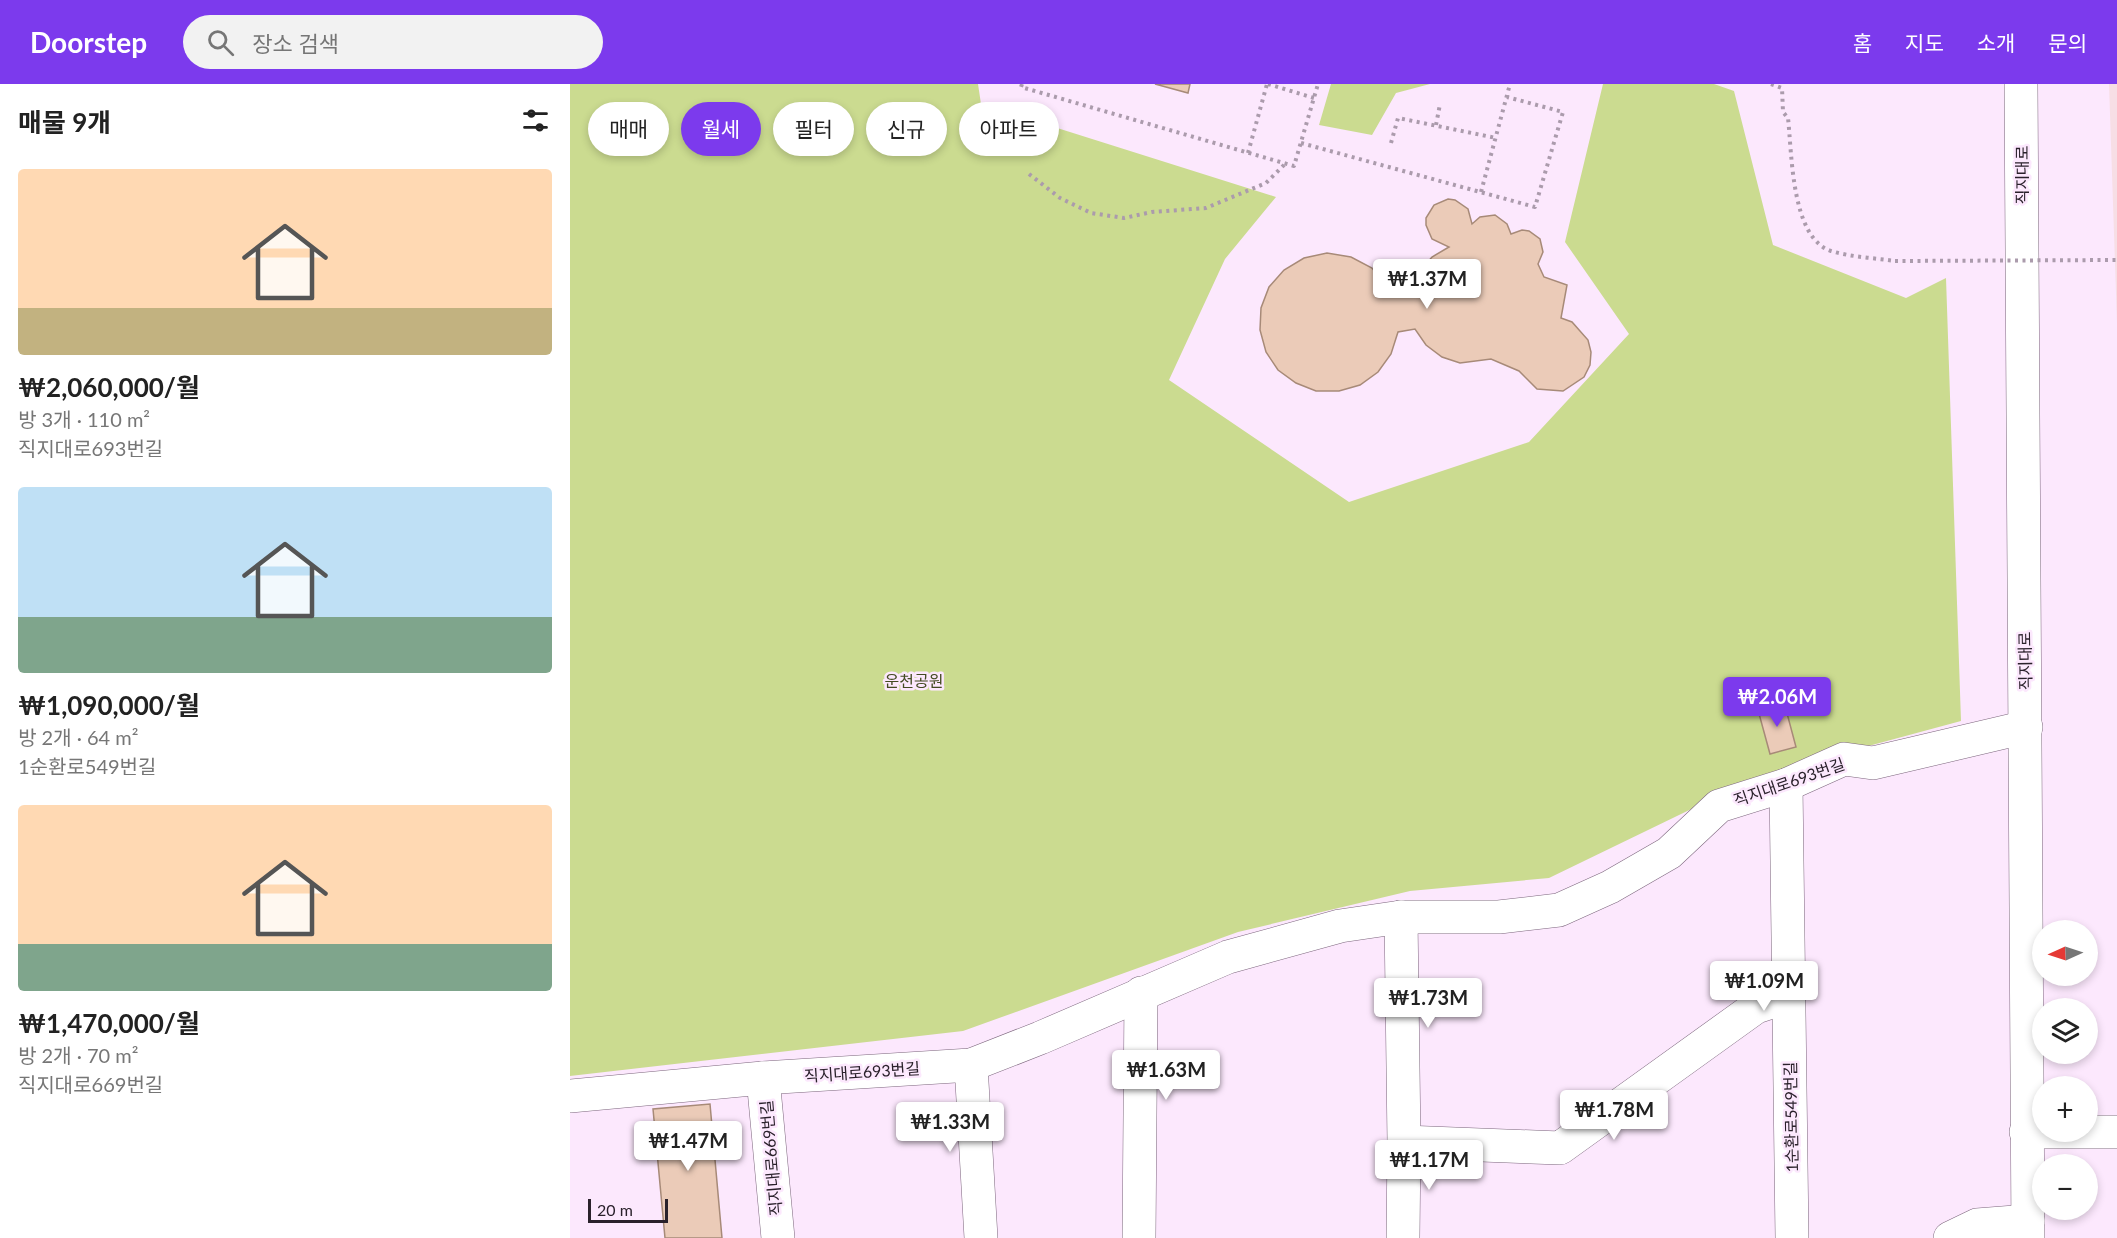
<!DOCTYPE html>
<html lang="ko">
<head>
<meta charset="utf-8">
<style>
	body { margin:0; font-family:Lato,"Noto Sans KR",sans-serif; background:#f2f2f2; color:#222; height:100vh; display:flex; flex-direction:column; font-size:22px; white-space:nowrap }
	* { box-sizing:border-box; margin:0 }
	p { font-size:20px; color:#767676 }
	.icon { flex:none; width:33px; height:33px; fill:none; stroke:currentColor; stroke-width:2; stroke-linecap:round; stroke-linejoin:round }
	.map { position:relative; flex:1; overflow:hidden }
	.drawer { display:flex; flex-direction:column; background:#fff; width:570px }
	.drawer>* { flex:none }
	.top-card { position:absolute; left:18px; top:18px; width:570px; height:54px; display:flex; gap:12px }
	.needle { width:39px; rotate:267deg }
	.controls { position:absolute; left:1462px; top:836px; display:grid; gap:12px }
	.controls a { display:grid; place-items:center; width:66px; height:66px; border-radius:50%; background:#fff; box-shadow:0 3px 9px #0003; font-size:30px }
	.scale { position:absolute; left:18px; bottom:15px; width:80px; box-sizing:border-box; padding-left:6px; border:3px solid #2a212b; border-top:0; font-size:16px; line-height:21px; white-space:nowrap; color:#2a212b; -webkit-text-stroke:4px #fce8fd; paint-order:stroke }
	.price { position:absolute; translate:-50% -51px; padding:0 14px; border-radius:6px; background:#fff; color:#222; font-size:20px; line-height:39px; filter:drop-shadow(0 2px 3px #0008) }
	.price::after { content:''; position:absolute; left:50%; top:36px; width:18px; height:14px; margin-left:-9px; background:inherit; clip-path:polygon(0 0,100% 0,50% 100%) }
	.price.on { background:#7c3aed; color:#fff }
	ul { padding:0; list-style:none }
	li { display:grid; align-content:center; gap:12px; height:318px; padding:0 18px }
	li span { display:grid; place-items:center; height:186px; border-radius:6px; color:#555 }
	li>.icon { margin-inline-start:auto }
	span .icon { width:108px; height:108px; fill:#fffc; stroke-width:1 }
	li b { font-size:26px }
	h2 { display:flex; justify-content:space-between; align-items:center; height:72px; padding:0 18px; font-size:26px }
	.tag { padding:0 21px; border-radius:27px; background:#fff; box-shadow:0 3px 9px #0003; font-size:21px; line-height:54px }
	.tag.on { background:#7c3aed; color:#fff }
	header { display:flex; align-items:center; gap:36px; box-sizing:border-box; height:84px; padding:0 30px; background:#7c3aed; color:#fff }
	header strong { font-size:28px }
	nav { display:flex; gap:33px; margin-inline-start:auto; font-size:21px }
	.search { width:420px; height:54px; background:#f2f2f2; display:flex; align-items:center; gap:15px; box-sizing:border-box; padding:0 21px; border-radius:33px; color:#767676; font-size:22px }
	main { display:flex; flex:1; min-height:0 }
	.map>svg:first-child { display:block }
	.commercial { fill:#f7dee5 }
	.green { fill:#cbdb90 }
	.building { fill:#ebcbb8; stroke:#a78a78; stroke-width:1.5 }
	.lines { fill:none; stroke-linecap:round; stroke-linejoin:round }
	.minor-casing { stroke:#7c667d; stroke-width:34 }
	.path { stroke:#ab9bac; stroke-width:4; stroke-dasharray:3 4.5; stroke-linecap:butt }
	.minor { stroke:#fff; stroke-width:33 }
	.path-bridge { stroke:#ab9bac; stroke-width:4; stroke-dasharray:3 4.5; stroke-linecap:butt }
	.labels { text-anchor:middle; stroke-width:5; stroke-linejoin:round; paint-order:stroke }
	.street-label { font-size:16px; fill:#2a212b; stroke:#fce8fd }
	.park-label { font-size:16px; fill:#434b22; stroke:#fce8fd }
</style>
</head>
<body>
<header>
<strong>Doorstep</strong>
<div class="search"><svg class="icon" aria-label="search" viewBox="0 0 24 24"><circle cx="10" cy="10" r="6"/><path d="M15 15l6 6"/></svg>장소 검색</div>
<nav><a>홈</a><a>지도</a><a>소개</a><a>문의</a></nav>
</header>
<main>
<section class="drawer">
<h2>매물 9개<svg class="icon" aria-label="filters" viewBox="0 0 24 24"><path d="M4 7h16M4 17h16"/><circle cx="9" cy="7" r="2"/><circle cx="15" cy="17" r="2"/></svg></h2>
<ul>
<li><span style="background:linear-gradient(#ffd9b3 75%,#c2b280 0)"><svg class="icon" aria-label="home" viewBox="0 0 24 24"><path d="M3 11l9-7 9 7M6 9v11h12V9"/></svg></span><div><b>₩2,060,000/월</b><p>방 3개 · 110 m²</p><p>직지대로693번길</p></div></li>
<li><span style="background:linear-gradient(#bfe0f5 70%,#7fa58c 0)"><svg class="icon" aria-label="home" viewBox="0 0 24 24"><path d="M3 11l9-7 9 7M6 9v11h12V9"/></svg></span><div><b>₩1,090,000/월</b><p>방 2개 · 64 m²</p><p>1순환로549번길</p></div></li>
<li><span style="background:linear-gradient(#ffd9b3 75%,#7fa58c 0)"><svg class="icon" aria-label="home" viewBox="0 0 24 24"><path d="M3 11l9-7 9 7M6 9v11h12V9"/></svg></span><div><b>₩1,470,000/월</b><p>방 2개 · 70 m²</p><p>직지대로669번길</p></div></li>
</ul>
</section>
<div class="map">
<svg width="1547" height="1154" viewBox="0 0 1547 1154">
	<rect width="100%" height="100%" fill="#fce8fd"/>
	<polygon class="commercial" points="1539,0 1547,0 1547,239"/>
	<g class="green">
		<polygon points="0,0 408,0 411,20 706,113 655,175 599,296 779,418 959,358 1059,250 995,158 1033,0 1144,0 1164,7 1203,161 1336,214 1376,194 1391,637 1254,674 1140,716 979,794 840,807 668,848 393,947 0,992"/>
		<polygon points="761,0 860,0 826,9 802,51 749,41"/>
	</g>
	<g class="building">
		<polygon points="585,0 620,0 618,9"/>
		<polygon points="878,115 885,116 898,125 902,140 910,133 925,131 937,140 941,150 952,146 959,147 970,155 973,168 968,180 974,193 997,201 991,234 1002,238 1018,256 1021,268 1020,281 1014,293 993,307 967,305 949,287 921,275 890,279 872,273 856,261 845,245 828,248 821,270 808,288 790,301 769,307 746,307 726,299 708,286 696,268 690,246 691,224 699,203 714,186 734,174 757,169 781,173 802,184 821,208 841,206 849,188 862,173 879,163 862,155 856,141 856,134 864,121"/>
		<polygon points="1214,618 1226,663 1200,670 1188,626"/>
		<polygon points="140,1020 152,1154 95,1154 83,1025"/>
	</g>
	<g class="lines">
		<g class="minor-casing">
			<g id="minor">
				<polyline points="1451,0 1458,1154"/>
				<polyline points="1216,701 1222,1154"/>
				<polyline points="831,833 834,1058 833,1154"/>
				<polyline points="401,981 411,1154"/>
				<polyline points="193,994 208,1154"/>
				<polyline points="0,1012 193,994 401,981 470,954 658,873 770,842 831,833 929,833 989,826 1040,803 1099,769 1149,722 1216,701 1274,675 1303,679 1456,643"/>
				<polyline points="1456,1048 1547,1048"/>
				<polyline points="834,1058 990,1064 1186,923 1219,912"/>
				<polyline points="569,1154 571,909"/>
				<polyline points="1380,1154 1407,1141 1458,1137"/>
			</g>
		</g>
		<g class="path">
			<polyline points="452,0 451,3 724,82 748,0"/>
			<polyline points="698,0 744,14"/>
			<path d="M1201,0L1212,4L1213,28L1218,34C1222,69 1221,154 1261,167C1281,173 1304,174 1325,177"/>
			<polyline points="866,41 870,20"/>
			<polyline points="731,59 965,123 993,28 937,13"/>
			<polyline points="821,59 828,34 926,54"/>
			<polyline points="678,69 697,0"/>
			<polyline points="459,90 490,114 521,129 554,134 582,128 636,124 696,99 715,80"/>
			<polyline points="911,108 940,0"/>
		</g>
		<use href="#minor" class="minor"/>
		<polyline class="path-bridge" points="1325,177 1547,176"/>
	</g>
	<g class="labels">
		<g class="street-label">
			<text transform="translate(1452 91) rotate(-90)" y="6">직지대로</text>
			<text transform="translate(1455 577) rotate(-91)" y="6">직지대로</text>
			<text transform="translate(1219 698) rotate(-19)" y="6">직지대로693번길</text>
			<text transform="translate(292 988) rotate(-4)" y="6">직지대로693번길</text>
			<text transform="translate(1221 1033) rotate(-91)" y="6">1순환로549번길</text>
			<text transform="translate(201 1074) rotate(-95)" y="6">직지대로669번길</text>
		</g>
		<g class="park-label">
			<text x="344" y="603">운천공원</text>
		</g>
	</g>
</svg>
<div class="controls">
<a><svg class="needle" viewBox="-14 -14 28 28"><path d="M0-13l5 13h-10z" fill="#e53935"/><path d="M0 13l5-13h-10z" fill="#767676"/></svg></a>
<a><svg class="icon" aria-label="layers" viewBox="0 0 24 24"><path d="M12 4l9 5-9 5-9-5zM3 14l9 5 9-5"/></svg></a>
<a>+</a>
<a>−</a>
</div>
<div class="scale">20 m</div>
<b class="price" style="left:857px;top:226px">₩1.37M</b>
<b class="price on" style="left:1207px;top:644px">₩2.06M</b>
<b class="price" style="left:1194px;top:928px">₩1.09M</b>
<b class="price" style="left:858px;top:945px">₩1.73M</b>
<b class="price" style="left:596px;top:1017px">₩1.63M</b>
<b class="price" style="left:1044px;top:1057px">₩1.78M</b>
<b class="price" style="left:380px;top:1069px">₩1.33M</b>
<b class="price" style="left:118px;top:1088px">₩1.47M</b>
<b class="price" style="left:859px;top:1107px">₩1.17M</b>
<div class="top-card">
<a class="tag">매매</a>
<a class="tag on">월세</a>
<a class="tag">필터</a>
<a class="tag">신규</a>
<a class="tag">아파트</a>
</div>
</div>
</main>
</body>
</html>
